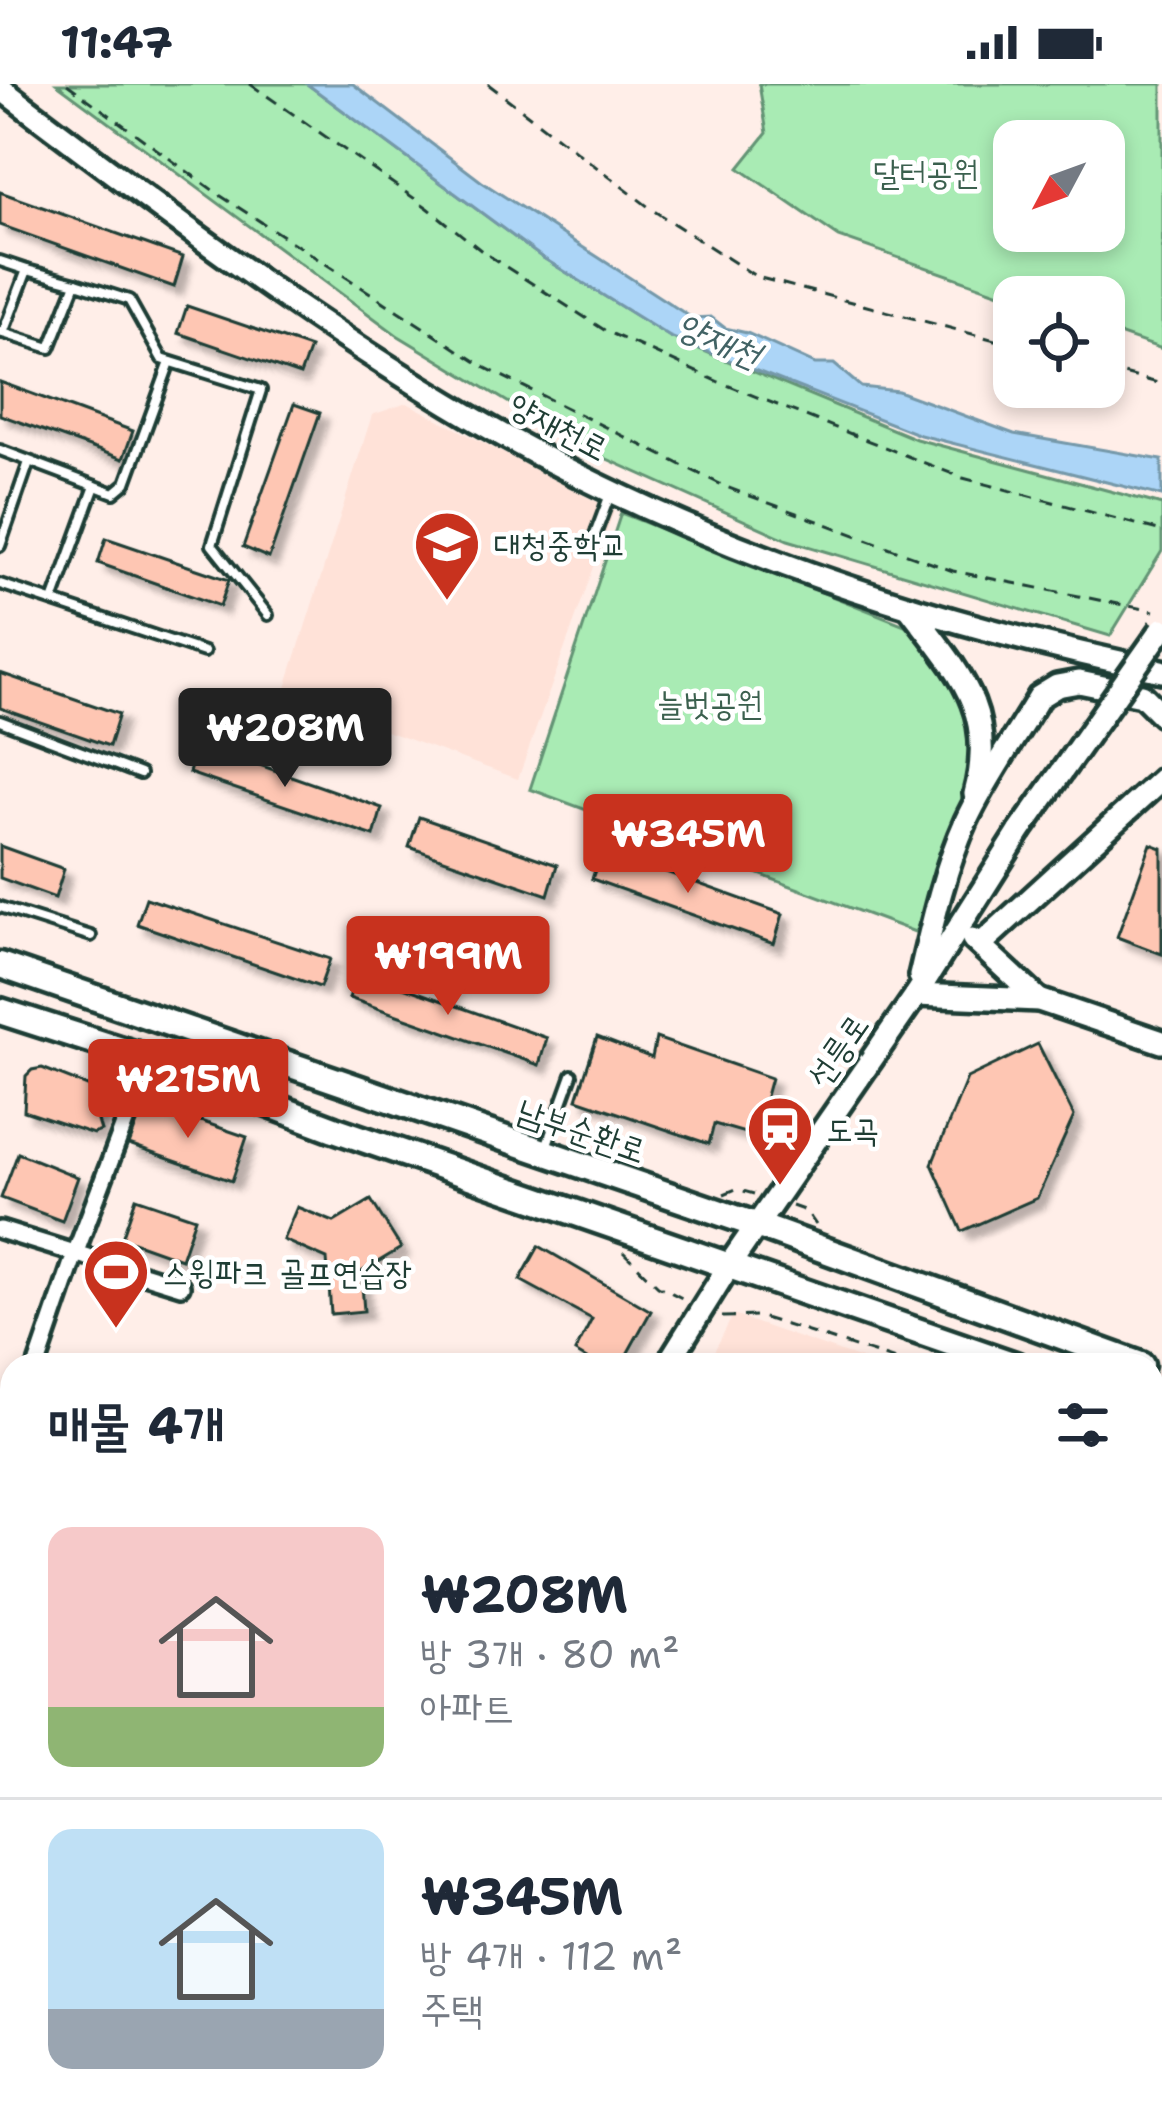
<!DOCTYPE html>
<html lang="ko">
<head>
<meta charset="utf-8">
<style>
	body { margin:0; font-family:"Shantell Sans","Poor Story",sans-serif; background:#f6f6f7; color:#1f2937; height:100vh; display:flex; flex-direction:column; font-size:45px; white-space:nowrap }
	* { box-sizing:border-box; margin:0 }
	p { font-size:39px; color:#747a83 }
	.icon { flex:none; width:66px; height:66px; fill:none; stroke:currentColor; stroke-width:2; stroke-linecap:round; stroke-linejoin:round }
	.map { position:relative; flex:1; overflow:hidden }
	.drawer { position:absolute; left:0px; top:1269px; width:1164px; height:771px; display:flex; flex-direction:column; background:#fff; border-radius:36px 36px 0 0; box-shadow:0 6px 18px #0003 }
	.drawer>* { flex:none }
	.needle { width:78px; rotate:229deg }
	.tools { position:absolute; left:993px; top:36px; display:grid; gap:24px }
	.tools a { display:grid; place-items:center; width:132px; height:132px; border-radius:24px; background:#fff; box-shadow:0 6px 18px #0003; font-size:60px }
	.price { position:absolute; translate:-50% -102px; padding:0 27px; border-radius:12px; background:#c8321e; color:#fff; font-size:39px; line-height:78px; filter:drop-shadow(0 3px 6px #0008) }
	.price::after { content:''; position:absolute; left:50%; top:72px; width:36px; height:27px; margin-left:-18px; background:inherit; clip-path:polygon(0 0,100% 0,50% 100%) }
	.price.current { background:#222; color:#fff }
	ul { padding:0; list-style:none }
	li { display:flex; align-items:center; gap:36px; height:300px; padding:0 48px }
	li+li { border-top:3px solid #e0e1e3 }
	li span { display:grid; place-items:center; flex:none; width:336px; height:240px; border-radius:24px; color:#555 }
	li>.icon { margin-inline-start:auto }
	span .icon { width:144px; height:144px; fill:#fffc; stroke-width:1 }
	li b { font-size:51px }
	h2 { display:flex; justify-content:space-between; align-items:center; height:144px; padding:0 48px; font-size:51px }
	.status { display:flex; justify-content:space-between; align-items:center; height:84px; padding:0 60px; background:#fff; direction:ltr }
	.status svg { height:33px; fill:currentColor }
	.map>svg:first-child { display:block }
	.built { fill:#ffe2d8 }
	.green { fill:#a9ebb4; stroke:#649474; stroke-width:3; fill-rule:evenodd }
	.water { fill:#acd5f7; stroke:#7498a9; stroke-width:3 }
	.building { fill:#fec6b3; stroke:#1f3d34; stroke-width:3; filter:url(#shadow) }
	.lines { fill:none; stroke-linecap:round; stroke-linejoin:round }
	.lane-casing { stroke:#1f3d34; stroke-width:16 }
	.street-casing { stroke:#1f3d34; stroke-width:24 }
	.secondary-casing { stroke:#1f3d34; stroke-width:30 }
	.primary-casing { stroke:#1f3d34; stroke-width:33 }
	.path { stroke:#1f3d34; stroke-width:3; stroke-dasharray:12 9; stroke-linecap:butt }
	.lane { stroke:#fff; stroke-width:8 }
	.street { stroke:#fff; stroke-width:15 }
	.secondary { stroke:#fff; stroke-width:21 }
	.primary { stroke:#fff; stroke-width:24 }
	.secondary-bridge-casing { stroke:#1f3d34; stroke-width:30; stroke-linecap:butt }
	.secondary-bridge { stroke:#fff; stroke-width:21 }
	.labels { text-anchor:middle; stroke-width:9; stroke-linejoin:round; paint-order:stroke }
	.park-label { font-size:33px; fill:#3b604e; stroke:#fff }
	.street-label { font-size:33px; fill:#1f3d34; stroke:#fff }
	.poi-label { font-size:33px; fill:#1f3d34; stroke:#fff; text-anchor:start }
	.water-label { font-size:36px; font-style:italic; fill:#426365; stroke:#fff }
</style>
</head>
<body>
<div class="status"><b>11:47</b><svg viewBox="0 0 49 12"><path d="M0 12V9h3v3zM5 12V6h3v6zM10 12V3h3v9zM15 12V0h3v12zM26 1h20v11H26zM47 4h2v5h-2z"/></svg></div>
<div class="map">
<svg width="1162" height="2038" viewBox="0 0 1162 2038">
	<defs>
		<filter id="shadow"><feDropShadow dx="8" dy="8" stdDeviation="3" flood-color="#0004"/></filter>
	</defs>
	<rect width="100%" height="100%" fill="#ffeee8"/>
	<filter id="ink" filterUnits="userSpaceOnUse"><feTurbulence type="fractalNoise" baseFrequency=".00833" numOctaves="2"/><feDisplacementMap in="SourceGraphic" scale="24" xChannelSelector="R" yChannelSelector="G"/><feConvolveMatrix kernelMatrix="1 2 1 2 8 2 1 2 1" color-interpolation-filters="sRGB"/></filter>
	<g filter="url(#ink)">
		<g class="built">
			<polygon points="407,319 614,427 518,695 284,610 372,331"/>
			<polygon points="733,1231 879,1281 707,1281"/>
			<polygon points="1152,1374 1162,1378 1162,2038 809,2038 782,2028 1152,2028"/>
		</g>
		<g class="green">
			<polygon points="57,0 307,0 540,172 670,253 916,355 1162,421 1162,467 1110,552 788,456 587,366 397,251"/>
			<path d="M759,0H1162V265L1104,245V213L1014,214L839,153L739,84L767,49ZM1104,57V147H1014V57Z"/>
			<polygon points="621,429 905,541 941,573 974,618 981,691 915,848 530,705"/>
			<polygon points="813,2028 1089,2028 1084,2038 1008,2038 994,2030 989,2038 833,2038"/>
		</g>
		<polygon class="water" points="307,0 353,0 482,98 692,234 711,233 725,244 747,249 815,280 834,280 861,303 898,307 1014,350 1162,376 1162,412 920,351 670,253 540,172"/>
		<g class="building">
			<polygon points="0,108 183,173 174,203 0,141"/>
			<polygon points="187,222 310,264 300,291 178,249"/>
			<polygon points="0,298 133,347 123,375 0,331"/>
			<polygon points="294,320 320,329 269,474 243,463"/>
			<polygon points="106,454 229,496 220,522 98,479"/>
			<polygon points="0,589 119,630 109,662 0,624"/>
			<polygon points="197,659 382,724 374,752 189,689"/>
			<polygon points="419,733 557,781 548,811 409,763"/>
			<polygon points="1151,760 1162,764 1162,870 1117,853"/>
			<polygon points="0,762 64,785 55,814 0,794"/>
			<polygon points="602,765 783,830 774,860 592,795"/>
			<polygon points="146,814 330,875 320,903 137,840"/>
			<polygon points="358,887 547,954 539,981 349,914"/>
			<polygon points="597,953 652,974 656,954 771,994 755,1052 714,1040 709,1060 577,1015"/>
			<polygon points="1038,960 1074,1032 1037,1114 962,1147 932,1080 967,994"/>
			<polygon points="42,984 108,1010 98,1037 101,1047 93,1050 24,1027 26,992 32,986"/>
			<polygon points="145,1018 247,1053 232,1097 129,1061"/>
			<polygon points="18,1069 78,1093 62,1137 1,1114"/>
			<polygon points="136,1114 195,1134 181,1175 122,1154"/>
			<polygon points="371,1116 401,1164 361,1188 364,1227 331,1230 327,1175 283,1156 297,1123 334,1138"/>
			<polygon points="539,1162 651,1227 621,1281 597,1281 575,1268 592,1235 520,1196"/>
		</g>
		<g class="lines">
			<g class="lane-casing">
				<g id="lane">
					<polyline points="0,177 27,186"/>
					<polyline points="0,248 50,264 76,199 129,216 162,275 261,306 212,461 268,531"/>
					<polyline points="3,249 27,186 76,199"/>
					<polyline points="0,366 114,409 126,399 170,278"/>
					<polyline points="0,462 29,378"/>
					<polyline points="590,464 611,408"/>
					<polyline points="0,500 204,568"/>
					<polyline points="53,517 95,402"/>
					<polyline points="0,637 140,690"/>
					<polyline points="0,823 91,852"/>
					<polyline points="546,1063 572,991"/>
					<polyline points="1152,1396 1162,1398"/>
					<polyline points="1152,1457 1162,1427"/>
					<polyline points="1152,1482 1162,1485"/>
					<polyline points="1152,1536 1162,1505"/>
				</g>
			</g>
			<g class="street-casing">
				<g id="street">
					<polyline points="0,1146 181,1202"/>
					<polyline points="37,1281 75,1170 149,975"/>
					<polyline points="0,1394 12,1357"/>
				</g>
			</g>
			<g class="secondary-casing">
				<g id="secondary">
					<path d="M0,4C154,121 308,238 476,336C687,459 923,538 1162,587"/>
					<path d="M909,523C956,586 998,625 975,710"/>
					<polyline points="973,855 1039,916"/>
					<polyline points="980,861 1162,695"/>
					<path d="M920,892C932,841 944,786 966,737C986,694 1015,654 1039,613L1057,602L1079,598L1142,611L1162,631"/>
					<polyline points="916,911 1039,916 1162,958"/>
					<polyline points="667,1281 730,1180 916,911 1020,747"/>
					<polyline points="253,2038 259,2028"/>
				</g>
			</g>
			<g class="primary-casing">
				<g id="primary">
					<polyline points="0,881 756,1141 1141,1281"/>
					<polyline points="0,927 149,975 334,1045 1015,1281"/>
					<polyline points="1152,1330 1162,1333"/>
				</g>
			</g>
			<g class="path">
				<polyline points="67,0 221,112 486,284 726,403 953,487 1154,527"/>
				<polyline points="250,0 428,124 483,168 606,247 719,298 963,394 1162,447"/>
				<polyline points="488,0 654,127 757,193 1014,261"/>
				<polyline points="1104,285 1162,300"/>
				<polyline points="154,1001 179,1010"/>
				<polyline points="724,1110 736,1105 754,1110"/>
				<polyline points="792,1122 806,1127 816,1141"/>
				<polyline points="623,1168 658,1202 686,1216"/>
				<polyline points="722,1233 758,1232 911,1281"/>
				<polyline points="1152,1361 1162,1365"/>
			</g>
			<use href="#lane" class="lane"/>
			<use href="#street" class="street"/>
			<use href="#secondary" class="secondary"/>
			<use href="#primary" class="primary"/>
			<g class="secondary-bridge-casing">
				<polyline id="secondary-bridge" points="1020,747 1162,545"/>
			</g>
			<use href="#secondary-bridge" class="secondary-bridge"/>
		</g>
	</g>
	<defs>
		<g id="school-pin" transform="scale(3.45)"><path d="M0 17L-7.5 6A9.5 9.5 0 1 1 7.5 6Z" fill="#c8321e" stroke="#fff"/><path d="M0-5L7-2L0 1L-7-2ZM-4 1L0 2.5L4 1V4Q0 6-4 4Z" fill="#fff"/></g>
		<g id="station-pin" transform="scale(3.45)"><path d="M0 17L-7.5 6A9.5 9.5 0 1 1 7.5 6Z" fill="#c8321e" stroke="#fff"/><path d="M-3-6H3Q5-6 5-4V2Q5 4 3 4L4.5 6H3L1.5 4h-3L-3 6H-4.5L-3 4Q-5 4-5 2V-4Q-5-6-3-6ZM-3.5-4v3h7v-3ZM-3.5 1v1.5H-2V1ZM2 1v1.5H3.5V1Z" fill="#fff"/></g>
		<g id="stadium-pin" transform="scale(3.45)"><path d="M0 17L-7.5 6A9.5 9.5 0 1 1 7.5 6Z" fill="#c8321e" stroke="#fff"/><path d="M0-5a6.5 5 0 1 0 0 10a6.5 5 0 1 0 0-10ZM-3.5-1.8h7v3.6h-7Z" fill="#fff"/></g>
	</defs>
	<g fill-rule="evenodd">
		<use href="#school-pin" x="447" y="460"/>
		<use href="#station-pin" x="780" y="1045"/>
		<use href="#stadium-pin" x="116" y="1188"/>
	</g>
	<g class="labels">
		<g class="park-label">
			<text x="926" y="100">달터공원</text>
			<text x="710" y="631">늘벗공원</text>
		</g>
		<g class="street-label">
			<text transform="translate(559 342) rotate(28)" y="12">양재천로</text>
			<text transform="translate(837 966) rotate(-55)" y="12">선릉로</text>
			<text transform="translate(582 1046) rotate(19)" y="12">남부순환로</text>
		</g>
		<g class="poi-label">
			<text x="494" y="472">대청중학교</text>
			<text x="826" y="1057">도곡</text>
			<text x="162" y="1200">스윙파크 골프연습장</text>
		</g>
		<g class="water-label">
			<text transform="translate(719 255) rotate(23)" y="13">양재천</text>
		</g>
	</g>
</svg>
<div class="tools">
<a><svg class="needle" viewBox="-14 -14 28 28"><path d="M0-13l5 13h-10z" fill="#e53935"/><path d="M0 13l5-13h-10z" fill="#747a83"/></svg></a>
<a><svg class="icon" aria-label="locate" viewBox="0 0 24 24"><circle cx="12" cy="12" r="6"/><path d="M12 2v4M12 18v4M2 12h4M18 12h4"/></svg></a>
</div>
<b class="price current" style="left:285px;top:706px">₩208M</b>
<b class="price" style="left:688px;top:812px">₩345M</b>
<b class="price" style="left:448px;top:934px">₩199M</b>
<b class="price" style="left:188px;top:1057px">₩215M</b>
<section class="drawer">
<h2>매물 4개<svg class="icon" aria-label="filters" viewBox="0 0 24 24"><path d="M4 7h16M4 17h16"/><circle cx="9" cy="7" r="2"/><circle cx="15" cy="17" r="2"/></svg></h2>
<ul>
<li><span style="background:linear-gradient(#f6c9c9 75%,#8fb573 0)"><svg class="icon" aria-label="home" viewBox="0 0 24 24"><path d="M3 11l9-7 9 7M6 9v11h12V9"/></svg></span><div><b>₩208M</b><p>방 3개 · 80 m²</p><p>아파트</p></div></li>
<li><span style="background:linear-gradient(#bfe0f5 75%,#9aa5b1 0)"><svg class="icon" aria-label="home" viewBox="0 0 24 24"><path d="M3 11l9-7 9 7M6 9v11h12V9"/></svg></span><div><b>₩345M</b><p>방 4개 · 112 m²</p><p>주택</p></div></li>
</ul>
</section>
</div>
</body>
</html>
